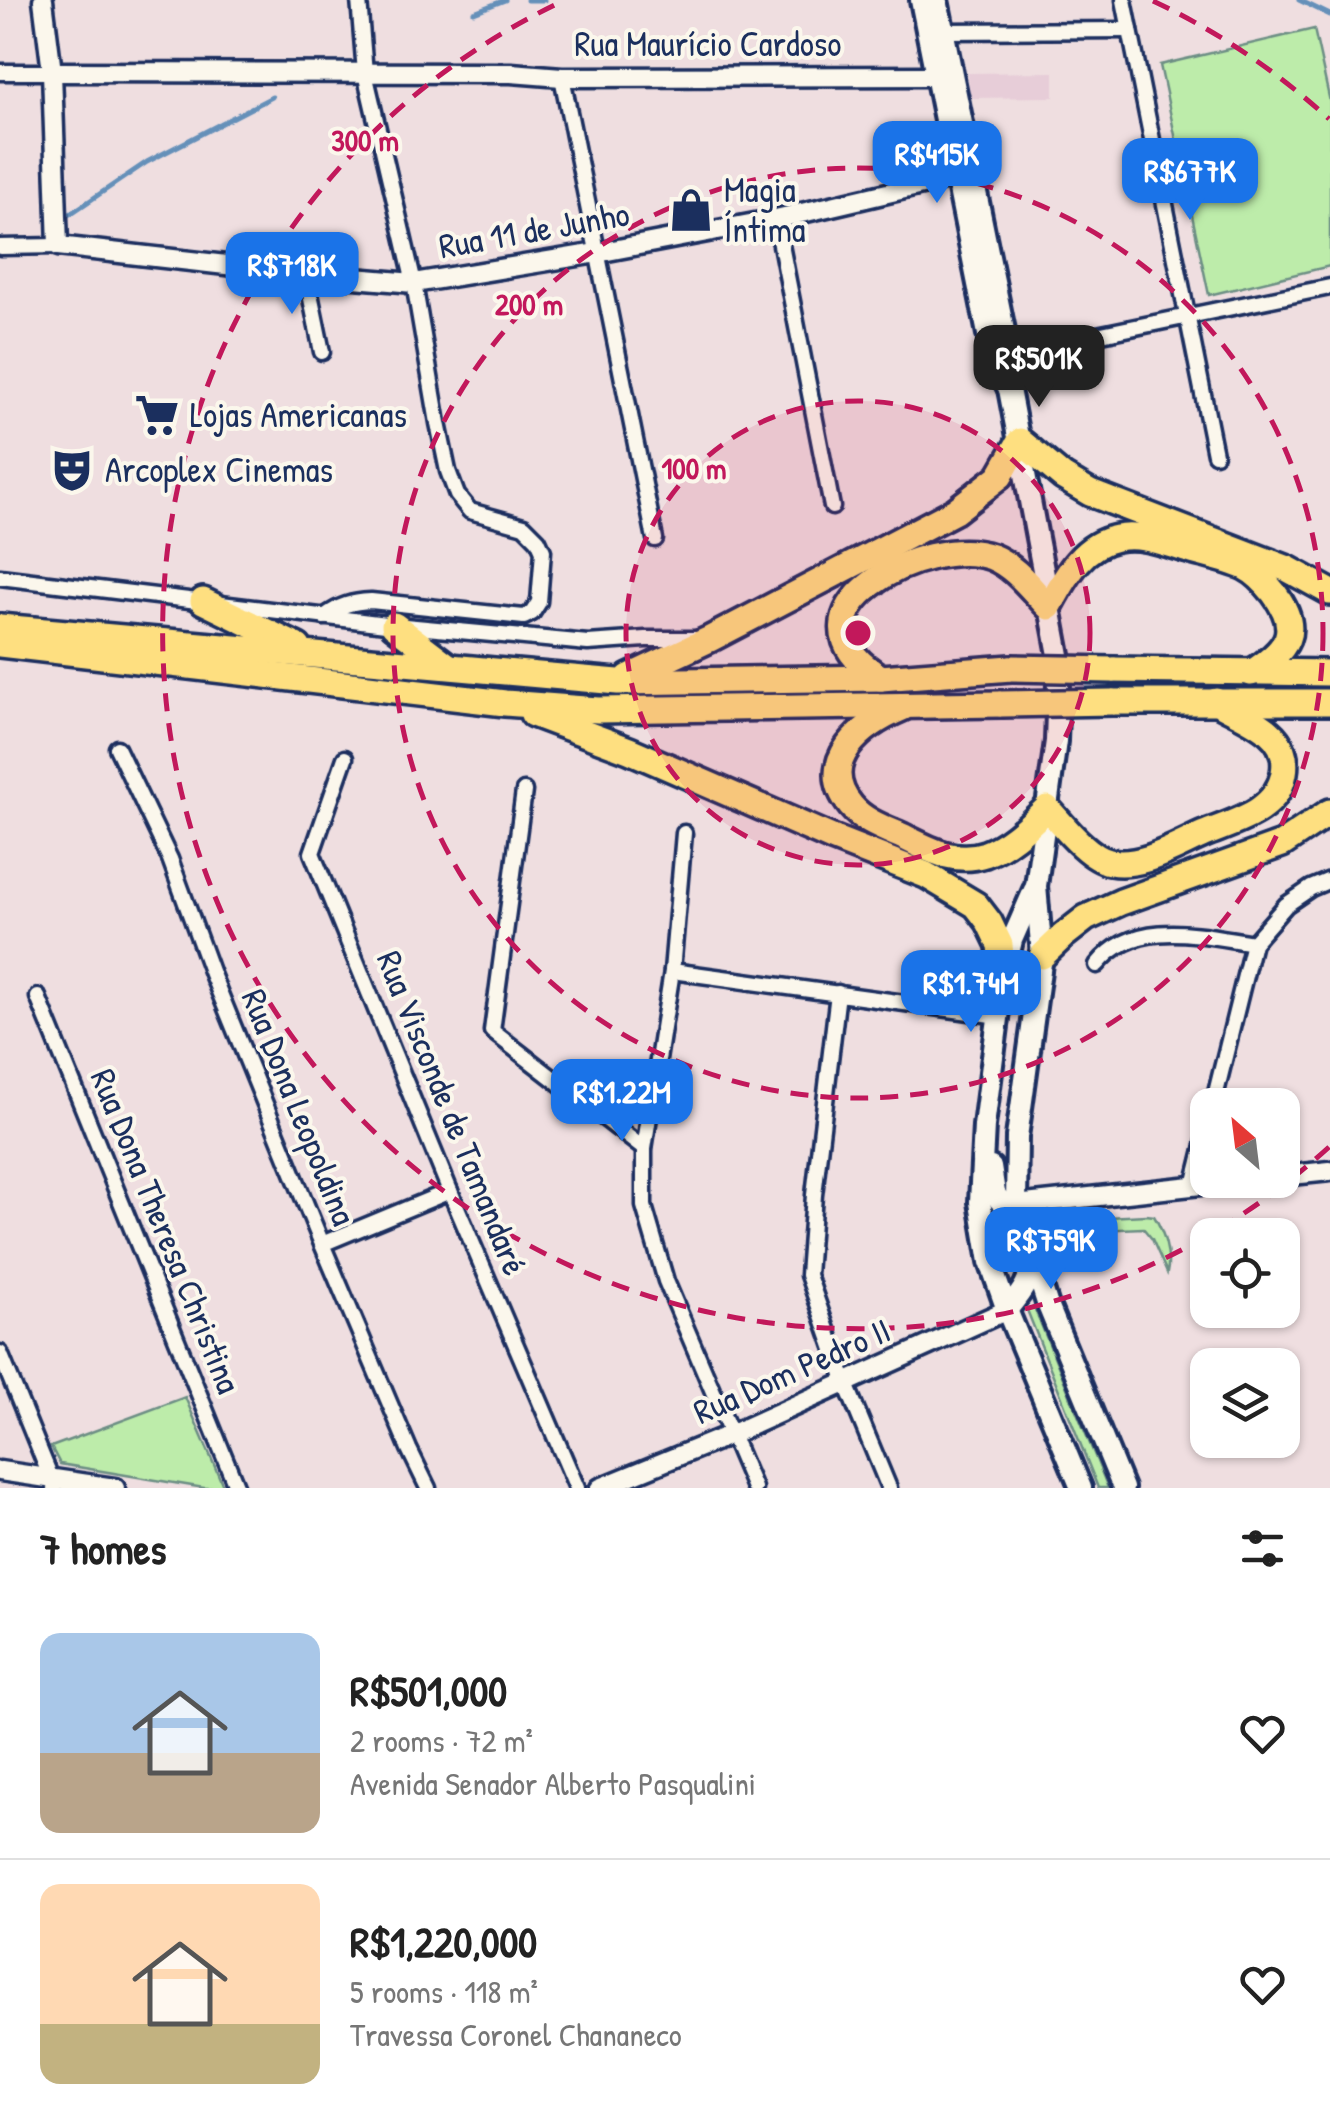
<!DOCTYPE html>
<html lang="en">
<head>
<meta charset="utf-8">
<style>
	body { margin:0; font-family:"Patrick Hand",sans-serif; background:#f2f2f2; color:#222; height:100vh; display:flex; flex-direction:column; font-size:38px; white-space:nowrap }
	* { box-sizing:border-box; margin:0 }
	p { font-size:32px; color:#767676 }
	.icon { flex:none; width:55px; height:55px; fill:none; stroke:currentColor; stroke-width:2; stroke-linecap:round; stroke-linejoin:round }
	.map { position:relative; height:1488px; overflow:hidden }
	.drawer { display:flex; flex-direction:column; background:#fff; flex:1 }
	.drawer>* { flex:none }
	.needle { width:65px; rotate:332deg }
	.tools { position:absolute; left:1190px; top:1088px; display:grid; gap:20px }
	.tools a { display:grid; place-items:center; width:110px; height:110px; border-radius:20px; background:#fff; box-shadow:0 2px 8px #0004; font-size:50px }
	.price { position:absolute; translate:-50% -85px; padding:0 22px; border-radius:20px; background:#1a73e8; color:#fff; font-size:32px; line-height:65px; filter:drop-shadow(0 2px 5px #0008) }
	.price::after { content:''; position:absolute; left:50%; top:60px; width:30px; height:22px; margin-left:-15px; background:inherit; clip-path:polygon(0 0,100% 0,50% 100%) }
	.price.on { background:#222; color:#fff }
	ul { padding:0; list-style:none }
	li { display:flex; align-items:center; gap:30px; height:250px; padding:0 40px }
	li+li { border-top:2px solid #e0e0e0 }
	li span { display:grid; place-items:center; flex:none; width:280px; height:200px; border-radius:20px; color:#555 }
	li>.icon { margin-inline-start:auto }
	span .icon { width:120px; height:120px; fill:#fffc; stroke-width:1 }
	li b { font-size:42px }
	h2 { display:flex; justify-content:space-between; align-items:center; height:120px; padding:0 40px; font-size:42px }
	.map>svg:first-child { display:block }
	.built { fill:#e7cdd8 }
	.green { fill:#bdecaa; stroke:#6c8e84; stroke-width:2.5 }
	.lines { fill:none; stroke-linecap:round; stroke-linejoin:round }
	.stream { stroke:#6590b9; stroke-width:5 }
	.minor-casing { stroke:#1b2f5e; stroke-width:21 }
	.tertiary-casing { stroke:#1b2f5e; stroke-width:25 }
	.secondary-casing { stroke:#1b2f5e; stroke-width:28 }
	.trunk-casing { stroke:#1b2f5e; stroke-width:32 }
	.minor { stroke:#fbf7ec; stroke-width:14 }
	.tertiary { stroke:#fbf7ec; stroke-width:18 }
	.secondary { stroke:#fbf7ec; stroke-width:20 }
	.trunk { stroke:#fedf80; stroke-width:25 }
	.trunk-bridge-casing { stroke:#1b2f5e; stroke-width:32; stroke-linecap:butt }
	.trunk-bridge { stroke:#fedf80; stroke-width:25 }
	.ring { fill:none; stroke:#c2185b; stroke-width:5; stroke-dasharray:18 12 }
	.labels { text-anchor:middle; stroke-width:8; stroke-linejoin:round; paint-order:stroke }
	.street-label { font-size:35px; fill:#1b2f5e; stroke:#fbf7ec }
	.poi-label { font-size:35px; fill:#1b2f5e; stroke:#fbf7ec; text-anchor:start }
	.centre { fill:#c2185b; stroke:#fbf7ec; stroke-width:5 }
	.ring-label { font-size:30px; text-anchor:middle; font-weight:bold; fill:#c2185b; stroke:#fbf7ec; stroke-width:8; stroke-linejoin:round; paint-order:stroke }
</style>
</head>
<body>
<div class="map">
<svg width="1330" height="1488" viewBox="0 0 1330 1488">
	<rect width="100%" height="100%" fill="#efdee0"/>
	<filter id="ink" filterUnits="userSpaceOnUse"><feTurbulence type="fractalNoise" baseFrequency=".01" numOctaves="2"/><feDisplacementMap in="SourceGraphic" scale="20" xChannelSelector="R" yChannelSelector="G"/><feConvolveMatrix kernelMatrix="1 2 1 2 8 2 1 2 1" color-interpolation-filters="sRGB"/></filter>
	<g filter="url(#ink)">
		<polygon class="built" points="1054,72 1054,97 969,98 968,73"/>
		<g class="green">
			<polygon points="1314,29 1330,102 1330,266 1209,295 1160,65"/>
			<path d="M1146,1215L1154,1216C1164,1232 1171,1255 1167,1273L1152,1239L1143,1228L1097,1230L1046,1238L1042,1231L1044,1227L1049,1225L1088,1218Z"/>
			<polygon points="1034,1307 1108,1488 1098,1488 1027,1310"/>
			<polygon points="185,1397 224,1488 204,1488 60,1464 51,1447"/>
		</g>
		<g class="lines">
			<g class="stream">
				<polyline points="527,0 544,0"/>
				<polyline points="1299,0 1330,15"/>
				<polyline points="474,12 505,0"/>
				<polyline points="70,214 147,162 272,97"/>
			</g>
			<g class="minor-casing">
				<g id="minor">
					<polyline points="1124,0 1215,454"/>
					<polyline points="943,31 1130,30"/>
					<polyline points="0,72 52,72"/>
					<polyline points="562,77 655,539"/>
					<polyline points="776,219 832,507"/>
					<polyline points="0,247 58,246"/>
					<polyline points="306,274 322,352"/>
					<polyline points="1009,353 1330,287"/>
					<polyline points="0,577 394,625 588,643 646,639 700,639"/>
					<path d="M324,617C340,605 352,602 371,601L524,617L532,613L539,602L543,551L538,540L524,526L470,511L457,495L448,471L438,423L414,283L365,73L359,0"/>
					<polyline points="117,748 170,859 212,974 322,1244 409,1449 428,1488"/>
					<polyline points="345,758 312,853 450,1191 577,1488"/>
					<polyline points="524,791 492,1031 644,1149"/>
					<polyline points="684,833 672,971 644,1149 644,1206 666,1281 754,1488"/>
					<path d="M1097,965C1135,917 1200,935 1253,943"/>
					<polyline points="672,971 999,1016"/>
					<polyline points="838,993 814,1195 808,1275 846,1384 889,1488"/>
					<polyline points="38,997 237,1488"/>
					<polyline points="1213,1105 1253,943 1286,905 1311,888 1330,880"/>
					<polyline points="1194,1186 1208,1129"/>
					<polyline points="322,1244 450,1191"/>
					<polyline points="0,1353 55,1488"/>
				</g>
			</g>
			<g class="tertiary-casing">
				<g id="tertiary">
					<polyline points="43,0 52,72 58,246 306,274 414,283 597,253 776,219 956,177"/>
					<polyline points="52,72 511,73 562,77 936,76"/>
					<polyline points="1282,1176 1330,1171"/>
					<polyline points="1016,1205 1247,1180"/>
					<polyline points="0,1471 115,1488"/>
					<polyline points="600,1488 732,1434 1007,1310"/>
				</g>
			</g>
			<g class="secondary-casing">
				<g id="secondary">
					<polyline points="921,0 993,359 1009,389"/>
					<polyline points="937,0 1011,365 1009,389 1059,655 1056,741 1036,886 1042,956 1017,1137 1016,1205 1047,1303 1123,1488"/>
					<polyline points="1034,890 1012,940 1003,980 984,1126 980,1202 990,1262 1007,1310 1081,1488"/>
					<polyline points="991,1167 995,1193 1000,1201 1016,1205"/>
					<path d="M1007,1310C1020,1294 1031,1282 1031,1260"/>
				</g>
			</g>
			<g class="trunk-casing">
				<g id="trunk">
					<polyline points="203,601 298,647"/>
					<polyline points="394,625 448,666"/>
					<polyline points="0,627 618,682 881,678 1011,668"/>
					<polyline points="0,644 505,703 598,710 1001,704"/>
					<polyline points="1113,670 1330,673"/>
					<polyline points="629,677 710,639 955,511 1000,476 1020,441 1063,477 1090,493 1288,569 1330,592"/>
					<path d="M881,678C773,612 926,533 992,557C1015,566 1032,590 1049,607C1065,578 1081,545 1117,538C1140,533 1164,543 1185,549C1205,555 1227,559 1245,567C1257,573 1266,583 1274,593C1303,632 1287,650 1251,673"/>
					<polyline points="1112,702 1330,702"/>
					<path d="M902,708C864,724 814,761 851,806C864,822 886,829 904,837C930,850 955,864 985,854C1010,845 1028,826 1047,808C1062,824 1088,858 1110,862C1142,868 1176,846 1204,834C1236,821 1277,812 1284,773C1287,757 1281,742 1269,732C1254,719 1233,711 1216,701"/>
					<polyline points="533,714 629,750 832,838 926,875 976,905 989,922 1000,945 1003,980"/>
					<polyline points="1042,956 1063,936 1086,918 1121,902 1282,844 1330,812"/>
				</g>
			</g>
			<use href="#minor" class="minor"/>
			<use href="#tertiary" class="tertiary"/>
			<use href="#secondary" class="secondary"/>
			<use href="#trunk" class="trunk"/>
			<g class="trunk-bridge-casing">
				<g id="trunk-bridge">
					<polyline points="1011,668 1113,670"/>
					<polyline points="1001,704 1112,702"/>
				</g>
			</g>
			<use href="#trunk-bridge" class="trunk-bridge"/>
		</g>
	</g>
	<circle cx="858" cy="633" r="232" fill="#c2185b" fill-opacity=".12"/>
	<g class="ring">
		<circle cx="858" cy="633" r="232"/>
		<circle cx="858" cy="633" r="465"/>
		<path d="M1329 1147A697 697 0 1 1 563 1M1153 1A697 697 0 0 1 1329 119"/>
	</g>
	<defs>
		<g id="shop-bare" transform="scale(3.45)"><path d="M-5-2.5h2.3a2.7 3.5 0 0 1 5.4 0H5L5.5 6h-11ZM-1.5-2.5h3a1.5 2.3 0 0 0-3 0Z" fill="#1b2f5e" stroke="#fbf7ec" stroke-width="2.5" paint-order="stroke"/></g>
		<g id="supermarket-bare" transform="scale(3.45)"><path d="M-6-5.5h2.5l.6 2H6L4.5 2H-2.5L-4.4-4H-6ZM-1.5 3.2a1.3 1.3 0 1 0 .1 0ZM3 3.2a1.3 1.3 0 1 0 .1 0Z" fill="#1b2f5e" stroke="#fbf7ec" stroke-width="2.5" paint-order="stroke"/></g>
		<g id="theatre-bare" transform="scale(3.45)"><path d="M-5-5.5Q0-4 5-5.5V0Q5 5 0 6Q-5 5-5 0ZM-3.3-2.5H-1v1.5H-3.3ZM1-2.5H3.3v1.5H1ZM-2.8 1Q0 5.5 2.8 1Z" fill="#1b2f5e" stroke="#fbf7ec" stroke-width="2.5" paint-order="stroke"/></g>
	</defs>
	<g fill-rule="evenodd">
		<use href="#shop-bare" x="691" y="210"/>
		<use href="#supermarket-bare" x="157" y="415"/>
		<use href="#theatre-bare" x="72" y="470"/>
	</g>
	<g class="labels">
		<g class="street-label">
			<text x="708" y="56">Rua Maurício Cardoso</text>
			<text transform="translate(534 230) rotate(-10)" y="12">Rua 11 de Junho</text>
			<text transform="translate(299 1107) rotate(68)" y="12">Rua Dona Leopoldina</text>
			<text transform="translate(452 1113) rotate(68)" y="12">Rua Visconde de Tamandaré</text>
			<text transform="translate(166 1231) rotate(68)" y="12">Rua Dona Theresa Christina</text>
			<text transform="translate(792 1371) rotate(-24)" y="12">Rua Dom Pedro II</text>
		</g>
		<g class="poi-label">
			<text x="724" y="202">Magia<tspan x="724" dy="40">Íntima</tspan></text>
			<text x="190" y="427">Lojas Americanas</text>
			<text x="105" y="482">Arcoplex Cinemas</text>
		</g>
	</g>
	<circle cx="858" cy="633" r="15" class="centre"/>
	<g class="ring-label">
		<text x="365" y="151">300 m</text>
		<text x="529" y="315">200 m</text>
		<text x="694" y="479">100 m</text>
	</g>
</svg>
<div class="tools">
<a><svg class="needle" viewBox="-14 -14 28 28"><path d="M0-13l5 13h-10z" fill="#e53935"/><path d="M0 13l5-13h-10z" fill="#767676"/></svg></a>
<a><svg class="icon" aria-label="locate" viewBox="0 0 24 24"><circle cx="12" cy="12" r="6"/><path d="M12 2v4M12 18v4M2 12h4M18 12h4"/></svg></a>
<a><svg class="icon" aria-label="layers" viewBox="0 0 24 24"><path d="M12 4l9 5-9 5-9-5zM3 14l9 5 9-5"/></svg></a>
</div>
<b class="price" style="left:937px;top:206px">R$415K</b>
<b class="price" style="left:1190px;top:223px">R$677K</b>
<b class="price" style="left:292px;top:317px">R$718K</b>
<b class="price on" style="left:1039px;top:410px">R$501K</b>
<b class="price" style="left:971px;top:1035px">R$1.74M</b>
<b class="price" style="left:622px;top:1144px">R$1.22M</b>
<b class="price" style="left:1051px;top:1292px">R$759K</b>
</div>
<section class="drawer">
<h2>7 homes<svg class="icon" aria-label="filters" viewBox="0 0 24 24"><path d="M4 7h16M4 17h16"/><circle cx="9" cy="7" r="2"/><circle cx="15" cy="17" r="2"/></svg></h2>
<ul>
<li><span style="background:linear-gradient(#a9c7e8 60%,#b9a48a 0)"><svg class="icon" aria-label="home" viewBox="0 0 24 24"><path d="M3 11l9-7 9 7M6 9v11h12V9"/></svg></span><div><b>R$501,000</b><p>2 rooms · 72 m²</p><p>Avenida Senador Alberto Pasqualini</p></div><svg class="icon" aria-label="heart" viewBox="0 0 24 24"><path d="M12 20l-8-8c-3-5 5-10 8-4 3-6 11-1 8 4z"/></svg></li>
<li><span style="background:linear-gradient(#ffd9b3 70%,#c2b280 0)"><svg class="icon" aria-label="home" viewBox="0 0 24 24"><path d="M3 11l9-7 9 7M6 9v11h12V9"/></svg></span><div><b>R$1,220,000</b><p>5 rooms · 118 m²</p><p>Travessa Coronel Chananeco</p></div><svg class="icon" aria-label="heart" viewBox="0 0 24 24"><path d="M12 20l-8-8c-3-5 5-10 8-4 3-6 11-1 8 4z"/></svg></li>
</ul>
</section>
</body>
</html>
